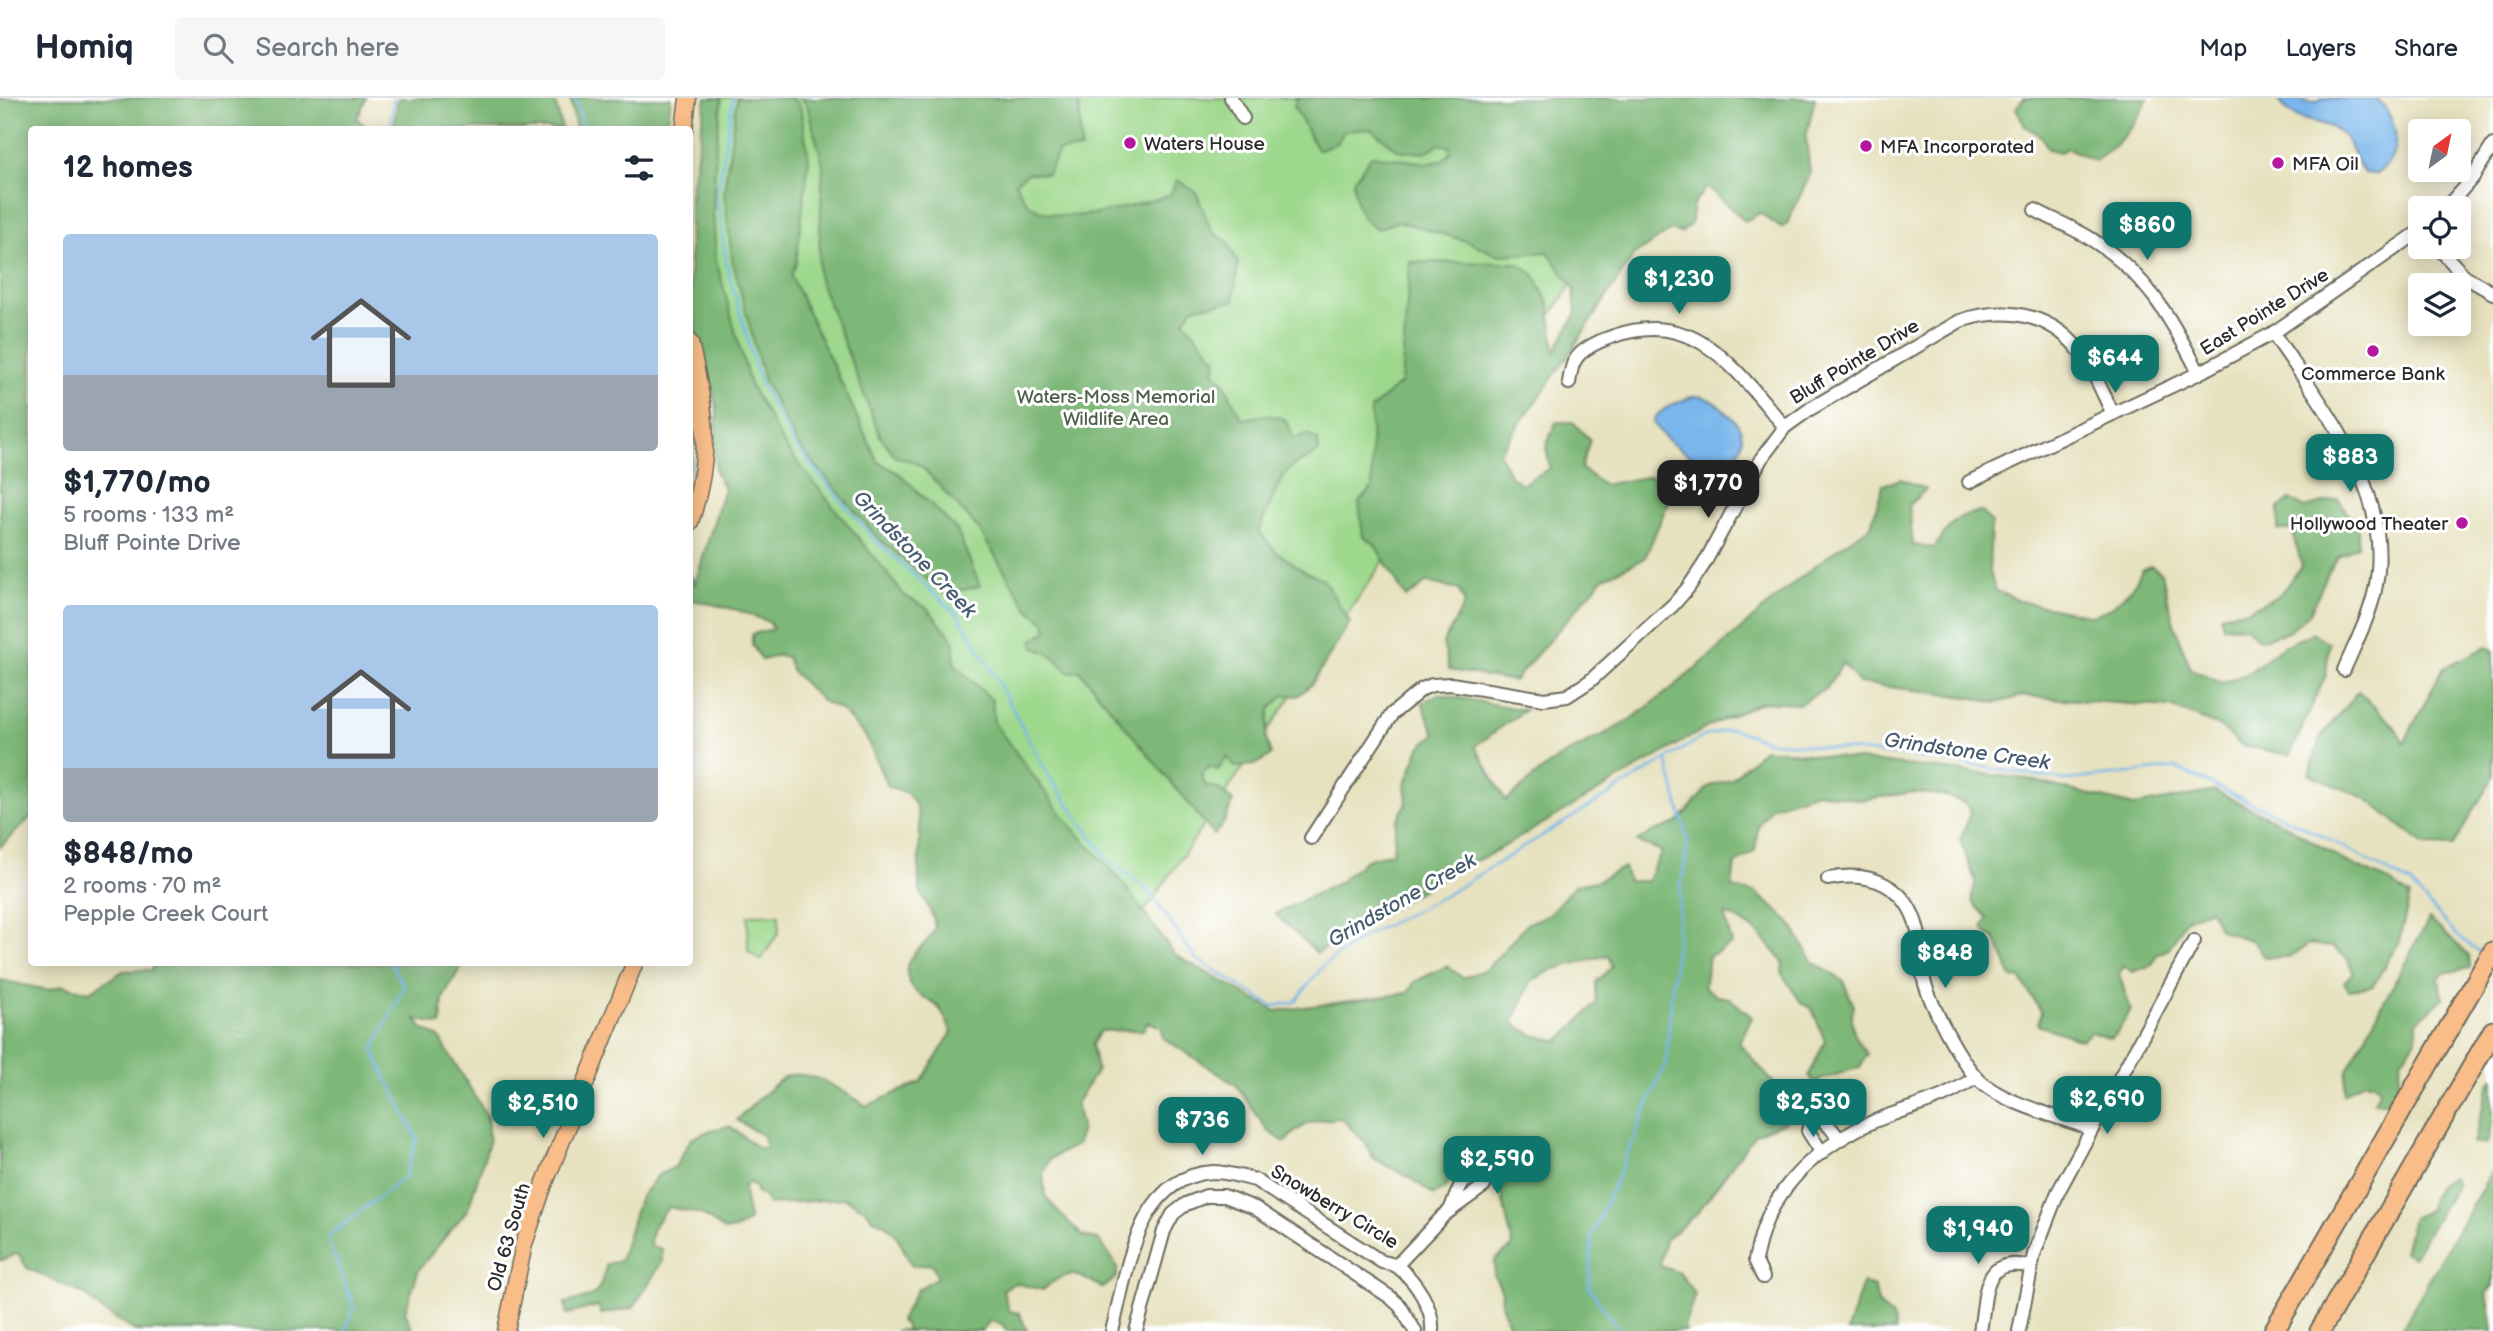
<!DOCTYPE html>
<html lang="en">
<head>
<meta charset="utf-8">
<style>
	body { margin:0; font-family:"Balsamiq Sans",sans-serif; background:#f6f6f7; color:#1f2937; height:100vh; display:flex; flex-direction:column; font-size:26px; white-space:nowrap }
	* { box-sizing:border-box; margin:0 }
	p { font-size:23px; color:#747a83 }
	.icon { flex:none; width:38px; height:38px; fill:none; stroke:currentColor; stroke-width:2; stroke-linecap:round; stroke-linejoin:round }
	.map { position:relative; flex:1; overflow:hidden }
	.drawer { position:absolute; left:28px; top:28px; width:665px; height:840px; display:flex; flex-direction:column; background:#fff; border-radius:7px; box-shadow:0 4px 18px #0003 }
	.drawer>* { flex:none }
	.needle { width:46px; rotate:33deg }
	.controls { position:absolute; left:2408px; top:21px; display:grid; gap:14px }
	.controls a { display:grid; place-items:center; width:63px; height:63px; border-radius:7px; background:#fff; box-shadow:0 4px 18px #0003; font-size:35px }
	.price { position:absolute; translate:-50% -60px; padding:0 16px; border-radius:14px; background:#0f766e; color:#fff; font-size:23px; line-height:46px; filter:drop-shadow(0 2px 4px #0008) }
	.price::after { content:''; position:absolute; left:50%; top:42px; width:21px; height:16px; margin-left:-10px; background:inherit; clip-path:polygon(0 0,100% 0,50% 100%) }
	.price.current { background:#222; color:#fff }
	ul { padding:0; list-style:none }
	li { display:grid; align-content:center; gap:14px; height:371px; padding:0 35px }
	li span { display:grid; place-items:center; height:217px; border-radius:7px; color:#555 }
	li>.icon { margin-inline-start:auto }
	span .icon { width:126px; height:126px; fill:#fffc; stroke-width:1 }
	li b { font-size:30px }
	h2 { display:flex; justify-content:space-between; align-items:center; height:84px; padding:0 35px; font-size:30px }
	header { display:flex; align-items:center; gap:42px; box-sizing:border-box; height:98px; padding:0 35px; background:#fff; border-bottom:2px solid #e0e1e3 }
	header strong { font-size:33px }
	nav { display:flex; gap:38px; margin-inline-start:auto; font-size:24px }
	.search { width:490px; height:63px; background:#f6f6f7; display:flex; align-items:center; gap:18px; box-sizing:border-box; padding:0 24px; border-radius:7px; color:#747a83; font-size:26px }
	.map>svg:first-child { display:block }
	.green { fill:#9dd88c; stroke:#64825c; stroke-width:2 }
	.forest { fill:#7eb878; stroke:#547252; stroke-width:2; fill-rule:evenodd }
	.water { fill:#78b6eb; stroke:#52708b; stroke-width:2 }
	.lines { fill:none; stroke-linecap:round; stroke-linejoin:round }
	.stream { stroke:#78b6eb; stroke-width:2.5 }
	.minor-casing { stroke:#6c6b5e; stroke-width:16 }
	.major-casing { stroke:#6c6b5e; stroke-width:19 }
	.highway-casing { stroke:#6c6b5e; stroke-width:23 }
	.minor { stroke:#fff; stroke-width:12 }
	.major { stroke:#f8bd89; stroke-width:16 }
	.highway { stroke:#f8bd89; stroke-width:19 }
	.poi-dot { fill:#b5179e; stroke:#fff; stroke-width:2.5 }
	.labels { text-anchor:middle; stroke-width:6; stroke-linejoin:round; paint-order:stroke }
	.poi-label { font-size:19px; fill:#2b2b2b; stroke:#fff; text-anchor:start }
	.street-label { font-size:19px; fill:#2b2b2b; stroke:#fff }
	.park-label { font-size:19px; fill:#4d5f48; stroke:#fff }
	.water-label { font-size:21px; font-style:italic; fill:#465c6e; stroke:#fff }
</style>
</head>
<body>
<header>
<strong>Homiq</strong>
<div class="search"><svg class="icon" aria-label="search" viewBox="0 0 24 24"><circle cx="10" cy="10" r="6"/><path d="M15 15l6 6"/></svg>Search here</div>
<nav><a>Map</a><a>Layers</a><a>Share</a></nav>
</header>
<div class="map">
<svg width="2493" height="1233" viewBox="0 0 2493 1233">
	<rect width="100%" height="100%" fill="#fff"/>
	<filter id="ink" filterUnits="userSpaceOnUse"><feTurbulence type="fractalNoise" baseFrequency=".0143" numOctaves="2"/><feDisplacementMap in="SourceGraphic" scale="14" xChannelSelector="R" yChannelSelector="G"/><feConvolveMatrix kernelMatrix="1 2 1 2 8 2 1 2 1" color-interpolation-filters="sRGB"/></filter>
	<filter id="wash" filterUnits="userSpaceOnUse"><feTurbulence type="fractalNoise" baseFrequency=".00686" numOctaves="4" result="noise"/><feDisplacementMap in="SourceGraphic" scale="28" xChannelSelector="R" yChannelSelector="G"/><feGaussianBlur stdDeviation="1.57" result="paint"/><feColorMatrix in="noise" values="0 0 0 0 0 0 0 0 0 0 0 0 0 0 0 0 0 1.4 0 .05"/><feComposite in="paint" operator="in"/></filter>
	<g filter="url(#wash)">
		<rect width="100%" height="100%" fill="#e6e1be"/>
		<g class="green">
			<polygon points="713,0 1708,0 1644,80 1135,828 732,291 697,182"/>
			<polygon points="779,816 779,834 761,862 748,853 748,817"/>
		</g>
		<g class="forest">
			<polygon points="0,0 366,0 357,21 370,31 32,32 32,718 0,749"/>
			<polygon points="398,0 554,0 562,31 394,31"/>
			<polygon points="570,0 671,0 667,31 576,31"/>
			<path d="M706,0H722L716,48L713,114L716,162L750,287L787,351L905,498L927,510L953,541L955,567L992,602L994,625L1069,726L1118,779L1175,857L1276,913L1408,895L1414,884L1447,868L1463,880L1487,871L1528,825L1549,816L1575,787L1597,783L1624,769L1628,783H1647L1662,753L1637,744L1652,734L1677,725L1709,688L1732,681L1764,651L2027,681L2134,708L2215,693L2291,730L2346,764L2389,783L2410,798L2399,843L2373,888L2349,892L2344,884L2353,874L2347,860L2332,849L2310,846L2288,859H2264L2253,843L2220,832L2210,811L2186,821L2169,851L2157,856L2152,867L2132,874L2124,867L2119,876L2131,912L2116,936L2110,940L2091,934L2082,942L2038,927L2041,914L2021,881L2012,880L1995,840L1987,836L1983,829L1988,820C1974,806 1968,804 1976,784L1960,742L1971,715L1967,706L1947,698L1914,694L1862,702L1817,694L1771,709L1758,728L1755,753L1735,766L1732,790L1756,795L1789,823L1812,863L1843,883L1854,908C1848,925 1855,941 1867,956L1860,969L1814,984L1809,977L1825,943L1812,911L1800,903L1782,876L1783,864C1766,842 1751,824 1724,816L1732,846L1709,858L1704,889L1717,898L1729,900L1752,919L1739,945L1783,996L1787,1023L1755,1036L1698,1114L1665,1142L1660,1168L1680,1175L1695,1197L1684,1228L1686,1233H1512L1501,1206L1502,1193L1494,1177L1495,1162L1513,1148L1496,1073L1487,1064L1469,1059L1453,1070L1447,1088L1434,1097L1412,1081L1373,1060L1364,1043L1341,1020C1315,1022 1302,1024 1285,1044L1268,1033L1236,987L1162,939V929L1148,924L1143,932L1100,933L1092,947L1097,972L1076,1006L1081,1028L1078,1046L1050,1061L1043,1075L1045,1098L1059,1115L1083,1138L1099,1142L1117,1168V1179L1103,1190C1075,1175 1068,1170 1043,1192L1014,1185L1003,1192L1009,1213L1019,1215L1027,1232L1007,1233L1002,1226L989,1223L983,1233H895L906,1232V1228L900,1223L917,1192L937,1179L932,1166L912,1168C901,1148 897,1127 873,1121L865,1111L844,1100L769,1107L764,1098L757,1095L755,1088L750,1085L745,1086C742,1097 748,1110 749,1122L739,1130L726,1133L701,1116L669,1109C658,1121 649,1131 650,1148L662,1151V1164L633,1210L601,1216L598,1208L567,1216L565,1205C600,1197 596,1200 607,1166L620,1163L639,1101L658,1077L675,1069L691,1041L711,1032L730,1028L758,1050H766L763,1038L737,1022C744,1015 779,981 786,978C811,970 847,996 867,1008L921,984L952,934C948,927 944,916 939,910C927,897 911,899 907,876C904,855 929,848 934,832C938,820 923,803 920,792C914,767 931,709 904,694C899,691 893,690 888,689L866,639L841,612L822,603L791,572L787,559L779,557L762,562L752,547V536L773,531L769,524L738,512L693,502L690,504V476L695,486L724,390L715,372L717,309L696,235L690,203V99ZM1608,857L1612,869L1596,884V906L1559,943L1533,937L1513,925L1531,883L1554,871Z"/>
			<polygon points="737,0 791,0 800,8 809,61 796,165 791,178 878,364 900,376 957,432 980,488 944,496 877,439 798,347 764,283 732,161 724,94"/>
			<path d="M801,0H1079L1081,51L1059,53L1047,76L1028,75L1015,84C1019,91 1024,103 1030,107C1064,132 1133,107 1170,97L1177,82L1196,94L1212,134L1228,144L1238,165L1234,203L1193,209L1184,223L1217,262L1214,274L1223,283L1242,321L1267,317L1285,321L1294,341L1307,336L1318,342L1319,353C1309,362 1305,361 1294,367C1280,375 1266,416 1259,433L1274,452L1306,474L1323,481L1350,524L1312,586L1298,598L1284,597L1270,611L1266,640L1271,657L1255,667L1235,669L1227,659L1218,672L1209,669L1201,677L1206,688L1217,690L1233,703L1223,726L1214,737L1080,573L1069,574L1052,557L1036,550L1032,543L1048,532L1045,524L1028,511L978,430L923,370L912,363L896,359L880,338L818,178L823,67L807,7Z"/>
			<path d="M1297,0H1815L1806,39L1810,76L1787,126L1781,130L1760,115L1745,123L1707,89L1693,106L1692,124L1681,135L1671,132L1634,157L1568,258L1499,355L1511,379L1522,386L1550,370L1546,349L1556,324H1573L1590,342L1581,370L1603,387L1651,378L1674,390L1645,460L1603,480L1514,583L1449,572L1443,545L1465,505L1459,492L1427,484L1406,500L1374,445L1363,439L1359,404L1372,390L1371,311L1401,285L1410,164L1517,165L1534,176L1549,207L1555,253L1576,216L1574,190L1548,154L1497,157L1469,144L1398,123L1378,131C1358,123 1355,102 1353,83L1372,57L1427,65L1442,63L1451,54L1449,48L1439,46L1424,55L1398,52L1371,31L1344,33L1337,45L1317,52L1294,8Z"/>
			<path d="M2024,0H2148C2136,27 2119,47 2095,63L2068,50L2060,54L2048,51L2042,39L2025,28L2016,10Z"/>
			<path d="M690,292C697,324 695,353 690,385Z"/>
			<path d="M1901,381L1926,391L1909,407L1913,447L1934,450C1949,430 1954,415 1982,414L1991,424L1989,474L1996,493L2023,504L2093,518L2112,509L2133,489L2142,472L2151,468L2162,475C2168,508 2177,539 2191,571L2221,585L2247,576L2283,548L2312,535L2329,545L2326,577L2290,657L2241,647L2219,628L2171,609L2022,598L1996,605L1975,600L1859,585L1843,565L1827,590L1799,606L1762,604L1711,627L1491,756L1461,768L1317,855L1275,816L1338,785L1366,762L1393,754L1396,724L1407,704L1405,687L1420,649L1435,636L1422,605L1438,596L1525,612L1475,648L1506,703C1522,689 1538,674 1556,662C1581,646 1610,636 1635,618C1717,560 1785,482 1871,428L1883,387Z"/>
			<polygon points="2290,401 2305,410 2338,401 2358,430 2358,448 2338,459 2327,477 2310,515 2288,534 2259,542 2246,529 2223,528 2220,517 2248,512 2278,498 2302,468 2292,432 2278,432 2279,410"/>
			<polygon points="2487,549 2493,552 2493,679 2453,748 2424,747 2367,701 2309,676 2320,640 2358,593 2394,627 2404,645 2443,570"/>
			<polygon points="2429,821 2469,857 2470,870 2444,875 2438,881 2444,900 2417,923 2417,942 2401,962 2398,987 2385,1004 2374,1004 2380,991 2374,985 2365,983 2344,996 2347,972"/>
			<polygon points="154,865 463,865 443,900 441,927 416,921 423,931 439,939 487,1018 489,1044 468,1111 419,1171 405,1213 413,1233 135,1233 94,1207 88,1198 27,1170 18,1155 0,1163 0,882 48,892 63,887 89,894 123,873 152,872"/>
			<polygon points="2493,978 2493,1022 2487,1045 2473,1046 2489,986"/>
			<polygon points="2493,1071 2493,1187 2487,1196 2493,1233 2400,1233"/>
			<polygon points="2453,1079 2457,1086 2413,1159 2404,1154 2413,1120 2428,1112 2438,1087"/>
			<polygon points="1863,1185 1874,1189 1878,1205 1893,1220 1896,1233 1847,1233"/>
		</g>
		<g class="water">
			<path d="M2278,0C2284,0 2291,0 2296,0C2306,3 2312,9 2322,0L2376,1C2399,20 2405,59 2376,76L2364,75C2353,62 2352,43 2338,33C2317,18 2292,29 2278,0Z"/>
			<path d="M1694,298C1707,298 1718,305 1727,315C1733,320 1741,329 1742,337C1744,350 1734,364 1721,365C1695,366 1666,345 1653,324C1658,310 1681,303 1694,298Z"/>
		</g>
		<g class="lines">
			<g class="stream">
				<polyline points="575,0 582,24 582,32"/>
				<polyline points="733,0 717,98 727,169 760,285 795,348 872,439 959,518 992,573 1048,677 1108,762 1147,791 1196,861 1273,908 1295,904 1324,867 1365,838 1446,797 1704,638 1732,631 1768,643 1931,661 2066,682 2176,670 2325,739 2411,786 2457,838 2482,855"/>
				<polyline points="390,32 394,0"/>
				<polyline points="345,1233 354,1209 327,1139 405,1079 417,1040 373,953 404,888 390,864"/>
				<polyline points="1619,1233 1589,1189 1592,1138 1666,964 1681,787 1688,744 1667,663"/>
			</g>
		</g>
	</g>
	<g filter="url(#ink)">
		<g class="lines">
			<g class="minor-casing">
				<g id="minor">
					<polyline points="1231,0 1243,20"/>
					<polyline points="2446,110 2473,79 2493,47"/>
					<path d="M2035,112C2052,121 2071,129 2088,139C2145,174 2170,218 2199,275"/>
					<polyline points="2438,149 2465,179 2493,195"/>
					<path d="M2273,235C2323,310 2396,395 2375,492C2369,520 2355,546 2344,572"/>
					<path d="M1569,285C1570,279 1571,270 1574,264C1580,251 1601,242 1614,238C1697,209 1737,274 1785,329"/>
					<polyline points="1969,384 2199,275 2273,235 2420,133"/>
					<path d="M1311,740L1392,616L1422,591L1432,587L1451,586L1544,601L1567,598L1590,583L1673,507L1688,490L1704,466L1761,361L1785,329L1810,311L1960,223C2008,207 2057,216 2086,262C2096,278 2104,298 2113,316"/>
					<path d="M1828,781C1871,772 1908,788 1918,833C1922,850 1920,869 1925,886C1933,911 1958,959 1976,979C1998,1004 2059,1019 2092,1031"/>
					<path d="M1822,1055L1808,1033C1814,1005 1832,1031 1840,1042"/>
					<path d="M1397,1167L1444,1117L1484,1088C1485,1079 1478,1075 1470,1073L1465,1077L1450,1112"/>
					<path d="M1763,1179L1755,1162C1759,1144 1763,1127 1772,1111C1796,1066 1845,1032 1893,1016C1927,1004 1946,1000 1976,979"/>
					<path d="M1112,1233C1127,1176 1136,1078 1213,1074C1227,1074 1242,1079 1255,1082L1382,1164C1388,1165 1394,1166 1398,1169C1416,1183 1434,1211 1432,1233"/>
					<polyline points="1136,1233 1164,1133 1173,1116 1186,1106 1206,1098 1224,1098 1255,1110 1390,1199 1400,1208 1415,1233"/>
					<path d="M1980,1233C1987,1195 1981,1157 2031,1169"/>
					<polyline points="2019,1233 2034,1156 2058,1094 2194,843"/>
				</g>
			</g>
			<g class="major-casing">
				<g id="major">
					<polyline points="684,32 688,0"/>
					<path d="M690,245C706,313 713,356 690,424"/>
					<polyline points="506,1233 524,1146 543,1089 635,864"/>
				</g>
			</g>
			<g class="highway-casing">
				<g id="highway">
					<polyline points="2274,1233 2493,854"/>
					<polyline points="2320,1233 2493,933"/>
				</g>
			</g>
			<use href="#minor" class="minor"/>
			<use href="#major" class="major"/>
			<use href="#highway" class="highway"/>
		</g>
	</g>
	<g class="poi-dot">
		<circle cx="1130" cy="45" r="7"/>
		<circle cx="1866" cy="48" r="7"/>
		<circle cx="2278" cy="65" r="7"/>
		<circle cx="2373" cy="253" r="7"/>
		<circle cx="2462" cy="425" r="7"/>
	</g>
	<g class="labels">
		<g class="poi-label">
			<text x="1144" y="52">Waters House</text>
			<text x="1880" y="55">MFA Incorporated</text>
			<text x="2292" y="72">MFA Oil</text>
			<text x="2373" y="282" text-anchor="middle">Commerce Bank</text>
			<text x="2448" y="432" text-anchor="end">Hollywood Theater</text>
		</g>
		<g class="street-label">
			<text transform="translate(2264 213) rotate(-32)" y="7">East Pointe Drive</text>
			<text transform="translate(1854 263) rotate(-31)" y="7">Bluff Pointe Drive</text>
			<text transform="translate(1335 1108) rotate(31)" y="7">Snowberry Circle</text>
			<text transform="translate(508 1139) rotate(-74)" y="7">Old 63 South</text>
		</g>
		<g class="park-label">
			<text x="1116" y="305">Waters-Moss Memorial<tspan x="1116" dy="22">Wildlife Area</tspan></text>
		</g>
		<g class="water-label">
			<text transform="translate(915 456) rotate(46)" y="7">Grindstone Creek</text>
			<text transform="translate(1967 653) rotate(8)" y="7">Grindstone Creek</text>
			<text transform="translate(1402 802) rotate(-30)" y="7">Grindstone Creek</text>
		</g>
	</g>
</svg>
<div class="controls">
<a><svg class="needle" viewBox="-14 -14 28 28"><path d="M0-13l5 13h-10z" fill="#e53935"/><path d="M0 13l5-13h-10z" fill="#747a83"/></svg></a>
<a><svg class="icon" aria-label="locate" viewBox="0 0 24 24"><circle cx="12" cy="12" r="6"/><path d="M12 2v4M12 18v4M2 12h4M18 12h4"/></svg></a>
<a><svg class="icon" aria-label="layers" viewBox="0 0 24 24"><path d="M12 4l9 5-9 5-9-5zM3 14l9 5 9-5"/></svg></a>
</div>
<b class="price" style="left:2147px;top:164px">$860</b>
<b class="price" style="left:1679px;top:218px">$1,230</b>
<b class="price" style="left:2115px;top:297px">$644</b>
<b class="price" style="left:2350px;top:396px">$883</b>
<b class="price current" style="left:1708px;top:422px">$1,770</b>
<b class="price" style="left:1945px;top:892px">$848</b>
<b class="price" style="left:2107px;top:1038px">$2,690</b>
<b class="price" style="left:1813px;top:1041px">$2,530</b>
<b class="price" style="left:543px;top:1042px">$2,510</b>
<b class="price" style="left:1202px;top:1059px">$736</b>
<b class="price" style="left:1497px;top:1098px">$2,590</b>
<b class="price" style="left:1978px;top:1168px">$1,940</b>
<section class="drawer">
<h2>12 homes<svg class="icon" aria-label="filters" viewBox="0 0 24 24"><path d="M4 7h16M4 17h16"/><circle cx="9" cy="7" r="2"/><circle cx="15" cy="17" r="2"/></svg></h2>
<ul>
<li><span style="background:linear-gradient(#a9c7e8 65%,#9aa5b1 0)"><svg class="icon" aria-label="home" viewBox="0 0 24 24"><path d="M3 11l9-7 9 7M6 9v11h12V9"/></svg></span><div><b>$1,770/mo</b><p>5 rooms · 133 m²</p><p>Bluff Pointe Drive</p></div></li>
<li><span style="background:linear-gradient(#a9c7e8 75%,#9aa5b1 0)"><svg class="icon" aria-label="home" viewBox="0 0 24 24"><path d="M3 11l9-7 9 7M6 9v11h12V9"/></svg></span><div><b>$848/mo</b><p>2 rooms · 70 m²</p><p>Pepple Creek Court</p></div></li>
</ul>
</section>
</div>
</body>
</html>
